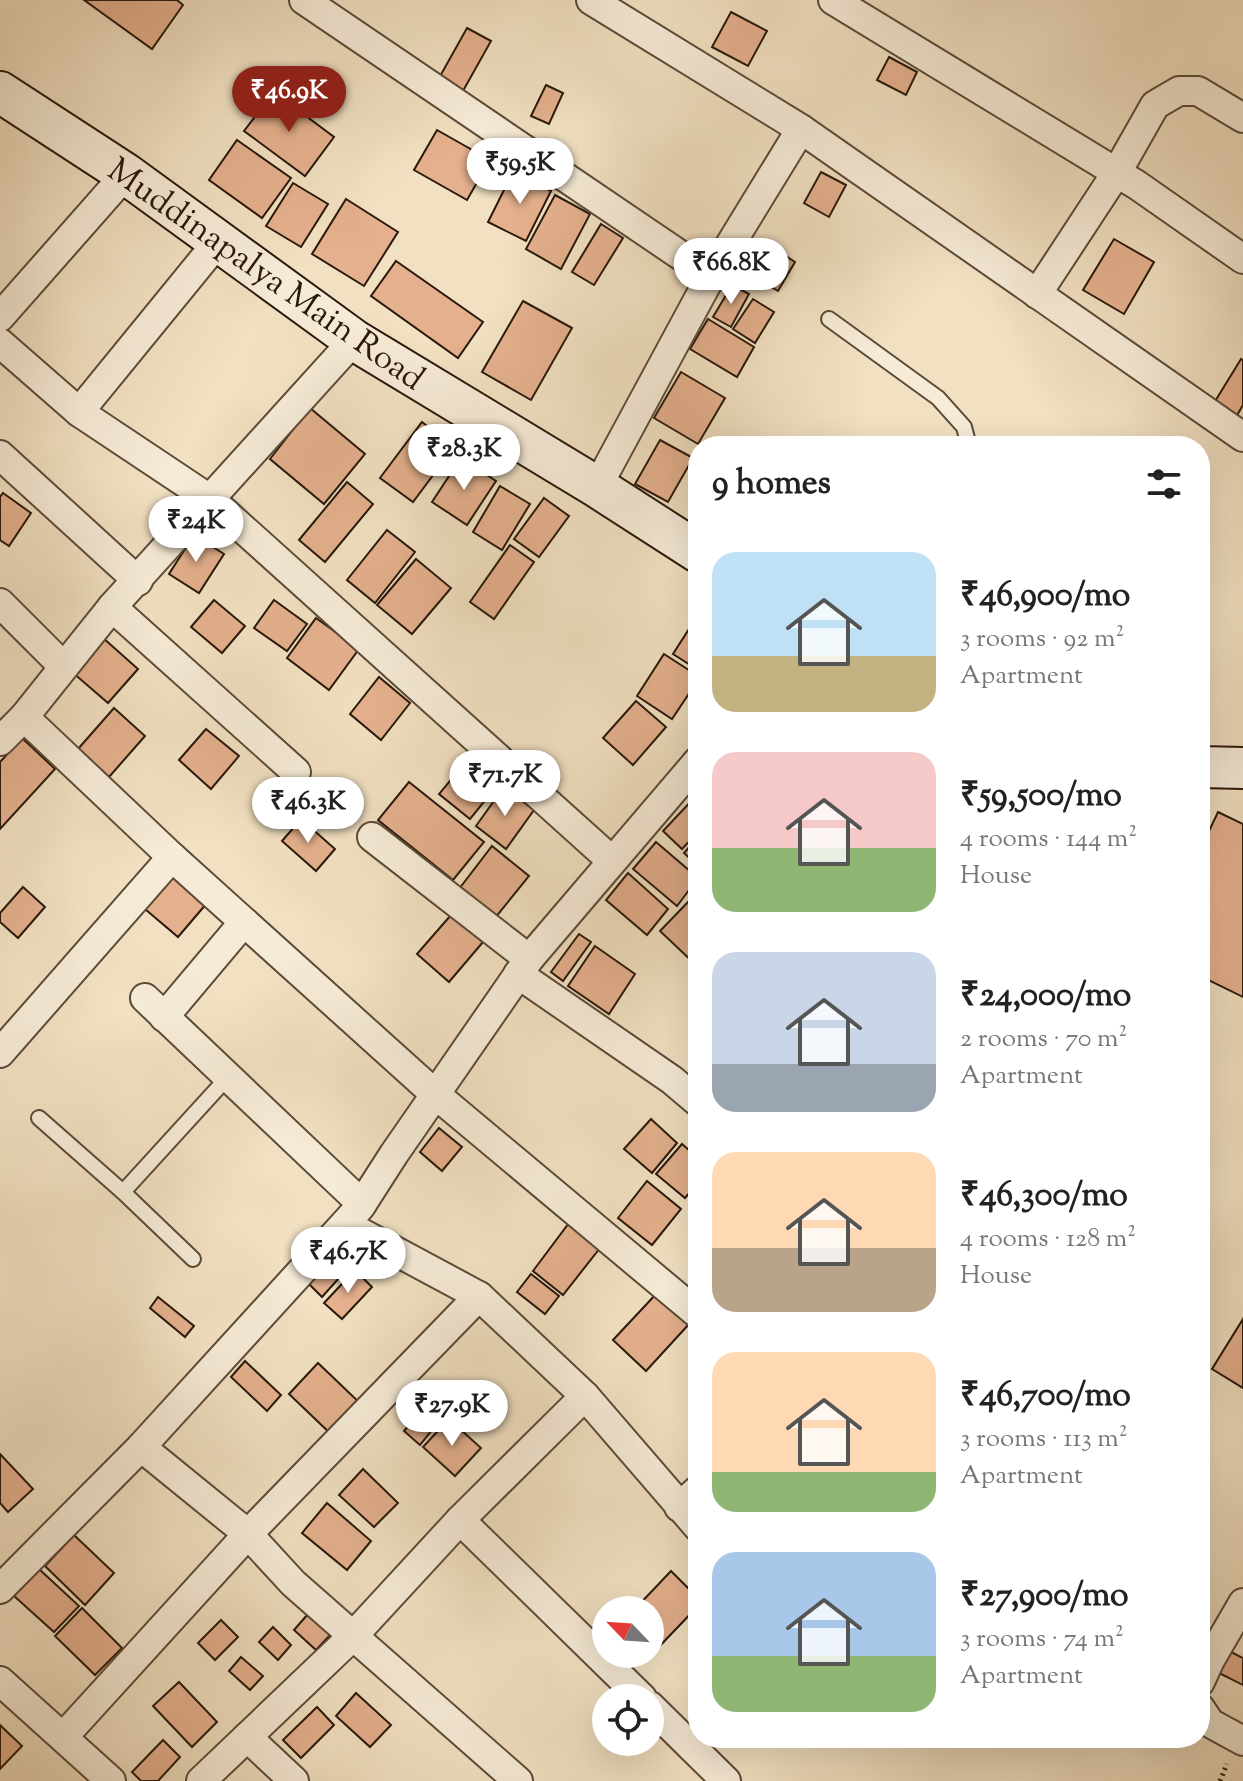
<!DOCTYPE html>
<html lang="en">
<head>
<meta charset="utf-8">
<style>
	body { margin:0; font-family:"Sorts Mill Goudy",serif; background:#f6f6f6; color:#222; height:100vh; display:flex; flex-direction:column; font-size:30px; white-space:nowrap }
	* { box-sizing:border-box; margin:0 }
	p { font-size:26px; color:#767676 }
	.icon { flex:none; width:44px; height:44px; fill:none; stroke:currentColor; stroke-width:2; stroke-linecap:round; stroke-linejoin:round }
	.map { position:relative; flex:1; overflow:hidden }
	.details { position:absolute; left:688px; top:436px; width:522px; height:1312px; display:flex; flex-direction:column; background:#fff; border-radius:32px; box-shadow:0 8px 32px #0002 }
	.details>* { flex:none }
	.needle { width:52px; rotate:295deg }
	.controls { position:absolute; left:592px; top:1596px; display:grid; gap:16px }
	.controls a { display:grid; place-items:center; width:72px; height:72px; border-radius:50%; background:#fff; box-shadow:0 8px 32px #0002; font-size:40px }
	.price { position:absolute; translate:-50% -68px; padding:0 18px; border-radius:28px; background:#fff; color:#222; font-size:26px; line-height:52px; filter:drop-shadow(0 2px 4px #0008) }
	.price::after { content:''; position:absolute; left:50%; top:48px; width:24px; height:18px; margin-left:-12px; background:inherit; clip-path:polygon(0 0,100% 0,50% 100%) }
	.price.active { background:#8f2418; color:#fff }
	ul { padding:0; list-style:none }
	li { display:flex; align-items:center; gap:24px; height:200px; padding:0 24px }
	li span { display:grid; place-items:center; flex:none; width:224px; height:160px; border-radius:24px; color:#555 }
	li>.icon { margin-inline-start:auto }
	span .icon { width:96px; height:96px; fill:#fffc; stroke-width:1 }
	li b { font-size:34px }
	h2 { display:flex; justify-content:space-between; align-items:center; height:96px; padding:0 24px; font-size:34px }
	.map>svg:first-child { display:block }
	.building { fill:#e4b08d; stroke:#29180b; stroke-width:2 }
	.lines { fill:none; stroke-linecap:round; stroke-linejoin:round }
	.lane-casing { stroke:#5b4a38; stroke-width:18 }
	.street-casing { stroke:#5b4a38; stroke-width:32 }
	.secondary-casing { stroke:#29180b; stroke-width:44 }
	.path { stroke:#29180b; stroke-width:5; stroke-dasharray:2 4; stroke-linecap:butt }
	.lane { stroke:#f6ebd7; stroke-width:14 }
	.street { stroke:#f6ebd7; stroke-width:28 }
	.secondary { stroke:#f6ebd7; stroke-width:40 }
	.labels { text-anchor:middle; stroke-width:6; stroke-linejoin:round; paint-order:stroke }
	.street-label { font-size:34px; fill:#29180b; stroke:#f6ebd7 }
</style>
</head>
<body>
<div class="map">
<svg width="1243" height="1781" viewBox="0 0 1243 1781">
	<rect width="100%" height="100%" fill="#f1e0c1"/>
	<filter id="stains"><feTurbulence type="fractalNoise" baseFrequency=".0025" numOctaves="4"/><feColorMatrix values="0 0 0 0 .2 0 0 0 0 .09 0 0 0 0 .02 0 0 0 .5 -.17"/></filter>
	<radialGradient id="worn" r=".72"><stop offset=".6" stop-color="#630" stop-opacity="0"/><stop offset="1" stop-color="#630" stop-opacity=".3"/></radialGradient>
	<g class="building">
		<polygon points="84,0 177,0 183,5 152,49"/>
		<polygon points="731,12 767,31 748,66 712,47"/>
		<polygon points="467,28 491,41 463,91 439,78"/>
		<polygon points="889,57 917,72 906,95 877,80"/>
		<polygon points="546,85 563,93 549,124 531,116"/>
		<polygon points="274,92 334,137 305,176 244,131"/>
		<polygon points="437,130 490,160 467,200 414,170"/>
		<polygon points="237,140 291,178 262,218 209,180"/>
		<polygon points="513,172 551,191 526,241 488,222"/>
		<polygon points="821,172 846,185 829,217 804,203"/>
		<polygon points="293,183 328,204 301,247 266,226"/>
		<polygon points="555,195 590,214 561,269 526,249"/>
		<polygon points="346,199 398,232 364,286 312,254"/>
		<polygon points="601,224 623,238 594,285 572,272"/>
		<polygon points="1114,239 1154,262 1124,314 1083,290"/>
		<polygon points="778,251 795,262 778,291 761,281"/>
		<polygon points="396,261 483,322 458,358 371,296"/>
		<polygon points="732,285 749,294 731,327 713,317"/>
		<polygon points="753,299 774,312 755,343 733,329"/>
		<polygon points="523,301 572,328 531,400 482,372"/>
		<polygon points="708,319 754,347 737,377 690,349"/>
		<polygon points="1241,359 1243,360 1243,405 1236,417 1214,403"/>
		<polygon points="681,372 725,398 698,444 654,418"/>
		<polygon points="310,408 365,454 324,504 270,459"/>
		<polygon points="422,422 454,447 413,502 380,478"/>
		<polygon points="660,440 693,458 668,502 635,484"/>
		<polygon points="461,458 496,481 467,525 432,502"/>
		<polygon points="347,482 373,504 325,562 299,540"/>
		<polygon points="500,486 530,504 502,550 473,532"/>
		<polygon points="3,493 31,513 9,546 0,540 0,497"/>
		<polygon points="544,498 569,516 539,557 514,539"/>
		<polygon points="387,530 415,552 375,603 347,580"/>
		<polygon points="194,535 224,554 199,593 169,574"/>
		<polygon points="510,545 534,562 494,619 470,602"/>
		<polygon points="416,559 451,588 412,634 377,605"/>
		<polygon points="214,600 245,626 222,653 191,627"/>
		<polygon points="274,600 307,624 287,651 254,628"/>
		<polygon points="698,615 698,670 673,654"/>
		<polygon points="316,618 359,649 329,690 287,658"/>
		<polygon points="102,637 138,669 108,703 72,672"/>
		<polygon points="664,654 698,676 698,680 672,719 637,696"/>
		<polygon points="379,677 410,703 381,740 350,714"/>
		<polygon points="636,701 666,727 633,765 603,738"/>
		<polygon points="114,708 145,736 109,777 78,749"/>
		<polygon points="206,729 239,756 211,789 179,760"/>
		<polygon points="22,738 55,769 0,829 0,762"/>
		<polygon points="470,757 500,782 470,819 439,794"/>
		<polygon points="409,782 484,842 453,880 378,820"/>
		<polygon points="504,787 534,810 506,849 476,826"/>
		<polygon points="695,797 698,801 698,832 682,849 663,831"/>
		<polygon points="1218,812 1243,824 1243,997 1200,976 1200,850"/>
		<polygon points="301,819 335,849 316,871 282,841"/>
		<polygon points="698,837 698,866 684,853"/>
		<polygon points="656,842 698,878 677,906 633,869"/>
		<polygon points="492,846 529,876 495,918 459,889"/>
		<polygon points="169,869 207,903 178,937 139,904"/>
		<polygon points="628,873 668,909 647,935 606,900"/>
		<polygon points="23,887 45,907 18,938 0,922 0,913"/>
		<polygon points="689,901 698,910 698,967 660,931"/>
		<polygon points="451,915 483,942 449,982 417,954"/>
		<polygon points="579,934 591,942 563,981 551,972"/>
		<polygon points="595,946 635,974 609,1014 568,986"/>
		<polygon points="651,1119 677,1143 652,1173 624,1149"/>
		<polygon points="439,1128 462,1147 442,1171 420,1152"/>
		<polygon points="682,1144 698,1158 698,1183 685,1198 656,1174"/>
		<polygon points="647,1181 681,1209 652,1245 618,1218"/>
		<polygon points="569,1223 600,1248 563,1295 533,1271"/>
		<polygon points="329,1250 348,1268 322,1297 303,1278"/>
		<polygon points="355,1270 372,1287 342,1319 324,1303"/>
		<polygon points="531,1274 559,1296 545,1314 517,1292"/>
		<polygon points="657,1293 690,1323 646,1371 613,1340"/>
		<polygon points="158,1297 194,1326 185,1337 150,1308"/>
		<polygon points="1243,1319 1243,1388 1212,1369"/>
		<polygon points="245,1361 281,1395 267,1411 231,1377"/>
		<polygon points="318,1363 363,1406 334,1437 289,1394"/>
		<polygon points="425,1406 441,1419 420,1445 404,1431"/>
		<polygon points="449,1419 481,1448 455,1476 423,1447"/>
		<polygon points="0,1454 33,1489 8,1512 0,1503"/>
		<polygon points="363,1469 398,1503 374,1527 339,1495"/>
		<polygon points="327,1503 371,1541 347,1570 302,1533"/>
		<polygon points="74,1535 114,1573 85,1605 45,1566"/>
		<polygon points="39,1569 79,1606 54,1632 14,1596"/>
		<polygon points="671,1571 698,1598 698,1606 654,1652 650,1648 650,1610 634,1610"/>
		<polygon points="82,1608 122,1648 95,1675 55,1636"/>
		<polygon points="308,1614 331,1634 316,1650 294,1630"/>
		<polygon points="221,1620 238,1637 215,1660 198,1643"/>
		<polygon points="273,1627 291,1645 278,1660 259,1642"/>
		<polygon points="1229,1651 1243,1658 1243,1685 1219,1673"/>
		<polygon points="241,1657 263,1676 250,1690 229,1671"/>
		<polygon points="179,1682 217,1722 192,1747 153,1706"/>
		<polygon points="356,1693 391,1725 370,1747 336,1716"/>
		<polygon points="317,1707 334,1725 301,1758 283,1740"/>
		<polygon points="0,1725 22,1746 0,1769"/>
		<polygon points="163,1740 180,1757 158,1781 141,1781 132,1772"/>
	</g>
	<g class="lines">
		<g class="lane-casing">
			<g id="lane">
				<polyline points="829,319 938,398 964,427 969,446"/>
				<polyline points="39,1118 123,1192"/>
				<polyline points="193,1259 123,1192 228,1077"/>
			</g>
		</g>
		<g class="street-casing">
			<g id="street">
				<polyline points="304,0 711,276"/>
				<polyline points="591,0 801,129 711,276 597,487"/>
				<polyline points="833,0 1137,185 1243,259"/>
				<polyline points="801,129 1243,437"/>
				<polyline points="1037,294 1117,172 1155,105 1179,91 1198,91 1243,118"/>
				<polyline points="0,317 126,174"/>
				<polyline points="0,343 79,412 211,500 611,860"/>
				<polyline points="79,412 217,243"/>
				<polyline points="0,455 138,581"/>
				<polyline points="0,603 63,666"/>
				<polyline points="112,607 296,772"/>
				<polyline points="24,717 172,857 435,1094 698,1314"/>
				<polyline points="0,741 24,717 112,607 354,340"/>
				<polyline points="372,837 529,959"/>
				<polyline points="518,974 672,1080 698,1102"/>
				<polyline points="145,998 362,1204"/>
				<polyline points="164,1017 244,922"/>
				<polyline points="0,1053 172,857"/>
				<polyline points="345,1224 479,1296 585,1396 698,1527"/>
				<polyline points="141,1447 248,1534 293,1583 518,1781"/>
				<polyline points="679,1507 698,1490"/>
				<polyline points="460,1520 642,1698"/>
				<polyline points="0,1589 141,1447 360,1207 394,1154 529,959 698,761"/>
				<polyline points="0,1681 111,1781"/>
				<polyline points="1200,1682 1210,1660 1243,1603"/>
				<polyline points="650,1706 726,1781"/>
				<polyline points="1200,1708 1210,1723 1243,1741"/>
				<polyline points="64,1736 248,1534 479,1296"/>
				<polyline points="247,1737 294,1781"/>
				<polyline points="201,1781 353,1636 460,1520 585,1396"/>
			</g>
		</g>
		<g class="secondary-casing">
			<g id="secondary">
				<polyline points="0,92 126,174 354,340 597,487 698,552"/>
				<polyline points="1200,767 1243,768"/>
			</g>
		</g>
		<polyline class="path" points="1220,1781 1227,1764"/>
		<use href="#lane" class="lane"/>
		<use href="#street" class="street"/>
		<use href="#secondary" class="secondary"/>
	</g>
	<g class="labels">
		<g class="street-label">
			<text transform="translate(267 273) rotate(35)" y="12">Muddinapalya Main Road</text>
		</g>
	</g>
	<rect width="100%" height="100%" filter="url(#stains)"/>
	<rect width="100%" height="100%" fill="url(#worn)"/>
</svg>
<div class="controls">
<a><svg class="needle" viewBox="-14 -14 28 28"><path d="M0-13l5 13h-10z" fill="#e53935"/><path d="M0 13l5-13h-10z" fill="#767676"/></svg></a>
<a><svg class="icon" aria-label="locate" viewBox="0 0 24 24"><circle cx="12" cy="12" r="6"/><path d="M12 2v4M12 18v4M2 12h4M18 12h4"/></svg></a>
</div>
<b class="price active" style="left:289px;top:134px">₹46.9K</b>
<b class="price" style="left:520px;top:206px">₹59.5K</b>
<b class="price" style="left:731px;top:306px">₹66.8K</b>
<b class="price" style="left:464px;top:492px">₹28.3K</b>
<b class="price" style="left:196px;top:564px">₹24K</b>
<b class="price" style="left:505px;top:818px">₹71.7K</b>
<b class="price" style="left:308px;top:845px">₹46.3K</b>
<b class="price" style="left:348px;top:1295px">₹46.7K</b>
<b class="price" style="left:452px;top:1448px">₹27.9K</b>
<section class="details">
<h2>9 homes<svg class="icon" aria-label="filters" viewBox="0 0 24 24"><path d="M4 7h16M4 17h16"/><circle cx="9" cy="7" r="2"/><circle cx="15" cy="17" r="2"/></svg></h2>
<ul>
<li><span style="background:linear-gradient(#bfe0f5 65%,#c2b280 0)"><svg class="icon" aria-label="home" viewBox="0 0 24 24"><path d="M3 11l9-7 9 7M6 9v11h12V9"/></svg></span><div><b>₹46,900/mo</b><p>3 rooms · 92 m²</p><p>Apartment</p></div></li>
<li><span style="background:linear-gradient(#f6c9c9 60%,#8fb573 0)"><svg class="icon" aria-label="home" viewBox="0 0 24 24"><path d="M3 11l9-7 9 7M6 9v11h12V9"/></svg></span><div><b>₹59,500/mo</b><p>4 rooms · 144 m²</p><p>House</p></div></li>
<li><span style="background:linear-gradient(#c9d6e8 70%,#9aa5b1 0)"><svg class="icon" aria-label="home" viewBox="0 0 24 24"><path d="M3 11l9-7 9 7M6 9v11h12V9"/></svg></span><div><b>₹24,000/mo</b><p>2 rooms · 70 m²</p><p>Apartment</p></div></li>
<li><span style="background:linear-gradient(#ffd9b3 60%,#b9a48a 0)"><svg class="icon" aria-label="home" viewBox="0 0 24 24"><path d="M3 11l9-7 9 7M6 9v11h12V9"/></svg></span><div><b>₹46,300/mo</b><p>4 rooms · 128 m²</p><p>House</p></div></li>
<li><span style="background:linear-gradient(#ffd9b3 75%,#8fb573 0)"><svg class="icon" aria-label="home" viewBox="0 0 24 24"><path d="M3 11l9-7 9 7M6 9v11h12V9"/></svg></span><div><b>₹46,700/mo</b><p>3 rooms · 113 m²</p><p>Apartment</p></div></li>
<li><span style="background:linear-gradient(#a9c7e8 65%,#8fb573 0)"><svg class="icon" aria-label="home" viewBox="0 0 24 24"><path d="M3 11l9-7 9 7M6 9v11h12V9"/></svg></span><div><b>₹27,900/mo</b><p>3 rooms · 74 m²</p><p>Apartment</p></div></li>
</ul>
</section>
</div>
</body>
</html>
